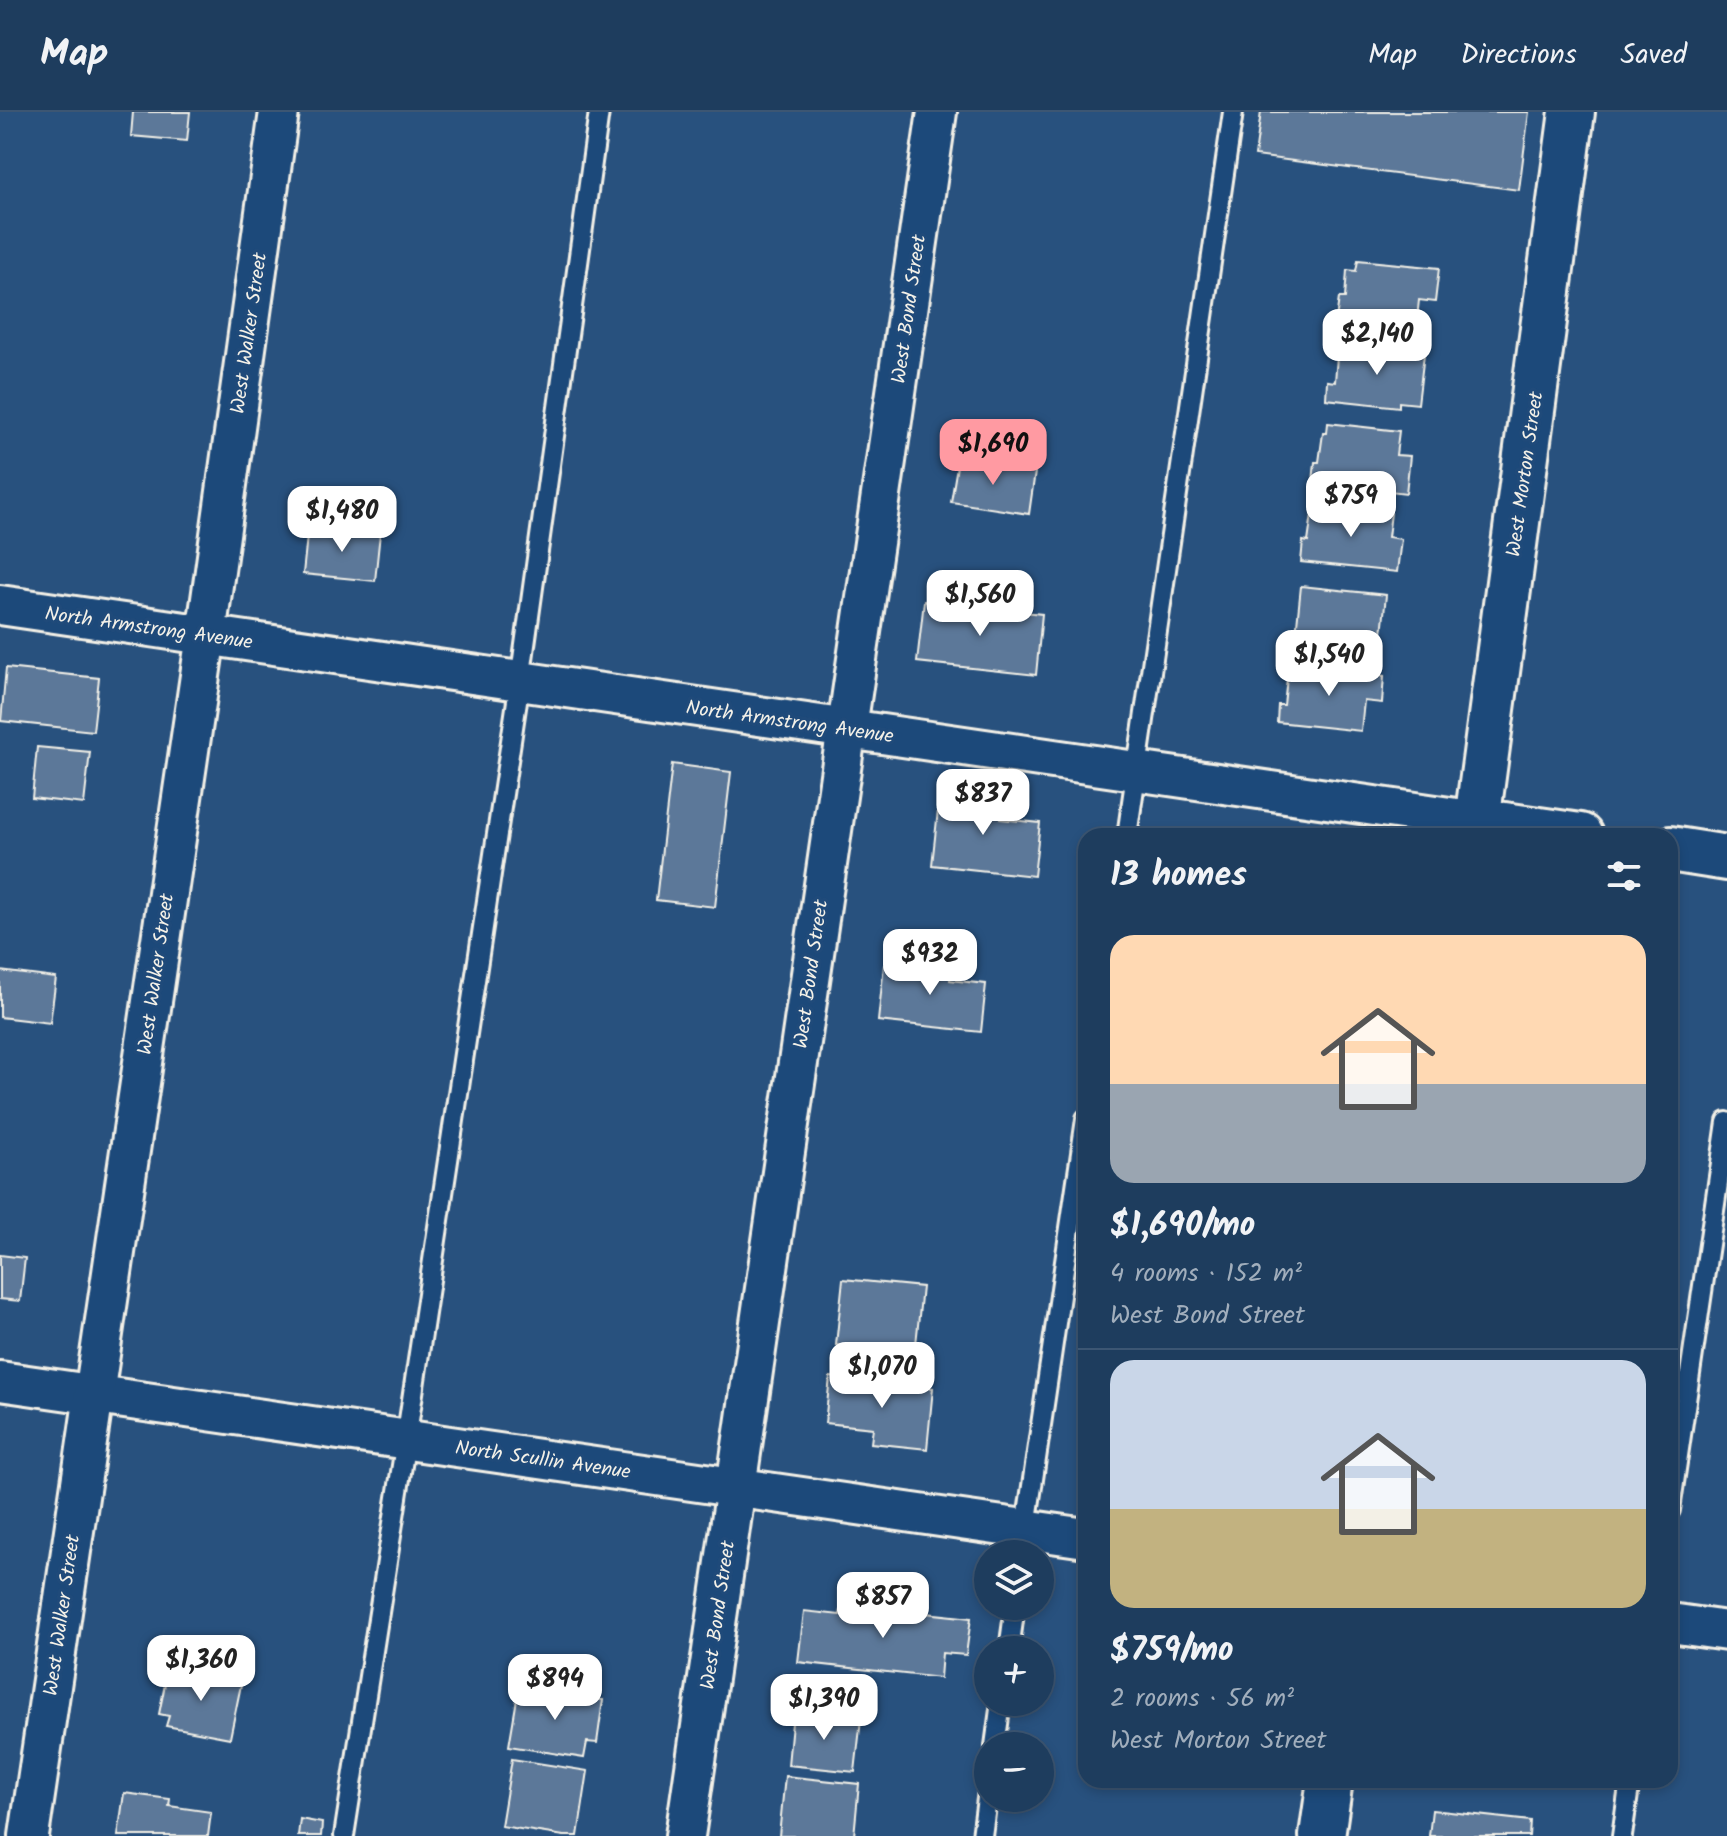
<!DOCTYPE html>
<html lang="en">
<head>
<meta charset="utf-8">
<style>
	body { margin:0; font-family:Kalam,sans-serif; background:#264464; color:#f1f3f6; height:100vh; display:flex; flex-direction:column; font-size:30px; white-space:nowrap }
	* { box-sizing:border-box; margin:0 }
	p { font-size:26px; color:#a1aebc }
	.icon { flex:none; width:44px; height:44px; fill:none; stroke:currentColor; stroke-width:2; stroke-linecap:round; stroke-linejoin:round }
	.map { position:relative; flex:1; overflow:hidden }
	.panel { position:absolute; left:1078px; top:716px; width:600px; height:960px; display:flex; flex-direction:column; background:#1e3d5e; border-radius:24px; box-shadow:0 4px 12px #0003,0 0 0 2px #3c5673 }
	.panel>* { flex:none }
	.fabs { position:absolute; left:974px; top:1428px; display:grid; gap:16px }
	.fabs a { display:grid; place-items:center; width:80px; height:80px; border-radius:50%; background:#1e3d5e; box-shadow:0 4px 12px #0003,0 0 0 2px #3c5673; font-size:40px }
	.price { position:absolute; translate:-50% -68px; padding:0 18px; border-radius:16px; background:#fff; color:#222; font-size:26px; line-height:52px; filter:drop-shadow(0 2px 4px #0008) }
	.price::after { content:''; position:absolute; left:50%; top:48px; width:24px; height:18px; margin-left:-12px; background:inherit; clip-path:polygon(0 0,100% 0,50% 100%) }
	.price.current { background:#ff9aa2; color:#111 }
	ul { padding:0; list-style:none }
	li { display:grid; align-content:center; gap:16px; height:424px; padding:0 32px }
	li+li { border-top:2px solid #3c5673 }
	li span { display:grid; place-items:center; height:248px; border-radius:24px; color:#555 }
	li>.icon { margin-inline-start:auto }
	span .icon { width:144px; height:144px; fill:#fffc; stroke-width:1 }
	li b { font-size:34px }
	h2 { display:flex; justify-content:space-between; align-items:center; height:96px; padding:0 32px; font-size:34px }
	header { display:flex; align-items:center; gap:48px; box-sizing:border-box; height:112px; padding:0 40px; background:#1e3d5e; border-bottom:2px solid #3c5673 }
	header strong { font-size:38px }
	nav { display:flex; gap:44px; margin-inline-start:auto; font-size:28px }
	.map>svg:first-child { display:block }
	.building { fill:#5b7899; stroke:#f4f1e8; stroke-width:2 }
	.lines { fill:none; stroke-linecap:round; stroke-linejoin:round }
	.lane-casing { stroke:#f4f1e8; stroke-width:24 }
	.street-casing { stroke:#f4f1e8; stroke-width:44 }
	.secondary-casing { stroke:#f4f1e8; stroke-width:50 }
	.lane { stroke:#1f4a7a; stroke-width:18 }
	.street { stroke:#1f4a7a; stroke-width:38 }
	.secondary { stroke:#1f4a7a; stroke-width:44 }
	.labels { text-anchor:middle; stroke-width:7; stroke-linejoin:round; paint-order:stroke }
	.street-label { font-size:20px; fill:#f4f1e8; stroke:#1f4a7a }
</style>
</head>
<body>
<header>
<strong>Map</strong>
<nav><a>Map</a><a>Directions</a><a>Saved</a></nav>
</header>
<div class="map">
<svg width="1727" height="1724" viewBox="0 0 1727 1724">
	<rect width="100%" height="100%" fill="#28517e"/>
	<filter id="ink" filterUnits="userSpaceOnUse"><feTurbulence type="fractalNoise" baseFrequency=".0125" numOctaves="2"/><feDisplacementMap in="SourceGraphic" scale="16" xChannelSelector="R" yChannelSelector="G"/><feConvolveMatrix kernelMatrix="1 2 1 2 8 2 1 2 1" color-interpolation-filters="sRGB"/></filter>
	<g filter="url(#ink)">
		<g class="building">
			<polygon points="133,0 190,0 187,29 131,24"/>
			<polygon points="1261,0 1529,0 1519,78 1255,44"/>
			<polygon points="1358,148 1439,156 1435,190 1419,188 1416,216 1336,207 1339,186 1345,186 1347,158 1356,159"/>
			<polygon points="1346,233 1424,242 1418,292 1399,290 1399,295 1326,287 1327,269 1335,270 1337,244 1344,245"/>
			<polygon points="1328,311 1399,319 1396,343 1410,344 1406,381 1313,370 1315,350 1319,350 1323,321 1327,321"/>
			<polygon points="958,348 1035,360 1029,402 951,390"/>
			<polygon points="1318,392 1391,401 1388,425 1401,427 1397,460 1301,450 1303,429 1308,430 1312,402 1316,402"/>
			<polygon points="308,414 380,421 375,469 303,462"/>
			<polygon points="1301,474 1386,483 1380,541 1295,532"/>
			<polygon points="924,489 1042,502 1036,563 917,550"/>
			<polygon points="1295,554 1384,564 1382,591 1364,589 1361,619 1277,610 1278,593 1284,593 1287,566 1294,566"/>
			<polygon points="6,556 99,566 93,619 1,609"/>
			<polygon points="37,635 90,640 84,692 32,686"/>
			<polygon points="672,652 731,660 715,795 656,788"/>
			<polygon points="940,680 1003,687 1001,707 1040,711 1034,764 932,753"/>
			<polygon points="907,845 952,850 950,868 986,872 981,920 878,909 884,853 906,855"/>
			<polygon points="0,859 56,866 50,911 0,905"/>
			<polygon points="0,1143 25,1146 20,1189 0,1187"/>
			<polygon points="843,1167 922,1175 915,1242 836,1233"/>
			<polygon points="830,1265 933,1276 927,1337 871,1331 873,1316 825,1311"/>
			<polygon points="842,1492 971,1506 966,1543 942,1541 940,1566 798,1550 804,1499 840,1503"/>
			<polygon points="177,1556 242,1568 230,1626 166,1614 169,1604 159,1602 166,1567 175,1569"/>
			<polygon points="519,1575 603,1588 597,1631 587,1630 584,1646 509,1634"/>
			<polygon points="793,1600 861,1607 855,1660 788,1653"/>
			<polygon points="512,1647 588,1659 578,1724 564,1724 501,1714"/>
			<polygon points="785,1664 859,1672 854,1724 779,1724"/>
			<polygon points="124,1681 170,1687 169,1694 211,1700 208,1724 118,1724"/>
			<polygon points="1432,1698 1530,1709 1529,1724 1429,1724"/>
			<polygon points="300,1707 322,1711 321,1724 298,1724"/>
		</g>
		<g class="lines">
			<g class="lane-casing">
				<g id="lane">
					<polyline points="1127,724 1233,0"/>
					<polyline points="1670,1398 1727,1010"/>
					<polyline points="1022,1442 1086,1007"/>
					<polyline points="1009,1538 1015,1494"/>
					<polyline points="995,1634 1001,1590"/>
					<polyline points="344,1724 406,1328 520,569 599,0"/>
					<polyline points="982,1724 988,1679"/>
					<polyline points="1622,1724 1630,1668"/>
				</g>
			</g>
			<g class="street-casing">
				<g id="street">
					<polyline points="0,493 1477,709"/>
					<polyline points="0,1269 1086,1426"/>
					<polyline points="1670,1511 1727,1519"/>
					<polyline points="29,1724 206,523 279,0"/>
					<polyline points="685,1724 937,0"/>
				</g>
			</g>
			<g class="secondary-casing">
				<g id="secondary">
					<polyline points="1477,709 1580,724"/>
					<polyline points="1475,724 1572,0"/>
					<polyline points="1670,737 1727,746"/>
					<polyline points="1322,1724 1330,1668"/>
				</g>
			</g>
			<use href="#lane" class="lane"/>
			<use href="#street" class="street"/>
			<use href="#secondary" class="secondary"/>
		</g>
	</g>
	<g class="labels">
		<g class="street-label">
			<text transform="translate(908 197) rotate(-82)" y="7">West Bond Street</text>
			<text transform="translate(248 221) rotate(-82)" y="7">West Walker Street</text>
			<text transform="translate(1524 362) rotate(-82)" y="7">West Morton Street</text>
			<text transform="translate(149 515) rotate(8)" y="7">North Armstrong Avenue</text>
			<text transform="translate(790 609) rotate(8)" y="7">North Armstrong Avenue</text>
			<text transform="translate(155 862) rotate(-82)" y="7">West Walker Street</text>
			<text transform="translate(810 862) rotate(-82)" y="7">West Bond Street</text>
			<text transform="translate(543 1347) rotate(8)" y="7">North Scullin Avenue</text>
			<text transform="translate(61 1503) rotate(-82)" y="7">West Walker Street</text>
			<text transform="translate(717 1503) rotate(-82)" y="7">West Bond Street</text>
		</g>
	</g>
</svg>
<div class="fabs">
<a><svg class="icon" aria-label="layers" viewBox="0 0 24 24"><path d="M12 4l9 5-9 5-9-5zM3 14l9 5 9-5"/></svg></a>
<a>+</a>
<a>−</a>
</div>
<b class="price" style="left:1377px;top:265px">$2,140</b>
<b class="price current" style="left:993px;top:375px">$1,690</b>
<b class="price" style="left:1351px;top:427px">$759</b>
<b class="price" style="left:342px;top:442px">$1,480</b>
<b class="price" style="left:980px;top:526px">$1,560</b>
<b class="price" style="left:1329px;top:586px">$1,540</b>
<b class="price" style="left:983px;top:725px">$837</b>
<b class="price" style="left:930px;top:885px">$932</b>
<b class="price" style="left:882px;top:1298px">$1,070</b>
<b class="price" style="left:883px;top:1528px">$857</b>
<b class="price" style="left:201px;top:1591px">$1,360</b>
<b class="price" style="left:555px;top:1610px">$894</b>
<b class="price" style="left:824px;top:1630px">$1,390</b>
<section class="panel">
<h2>13 homes<svg class="icon" aria-label="filters" viewBox="0 0 24 24"><path d="M4 7h16M4 17h16"/><circle cx="9" cy="7" r="2"/><circle cx="15" cy="17" r="2"/></svg></h2>
<ul>
<li><span style="background:linear-gradient(#ffd9b3 60%,#9aa5b1 0)"><svg class="icon" aria-label="home" viewBox="0 0 24 24"><path d="M3 11l9-7 9 7M6 9v11h12V9"/></svg></span><div><b>$1,690/mo</b><p>4 rooms · 152 m²</p><p>West Bond Street</p></div></li>
<li><span style="background:linear-gradient(#c9d6e8 60%,#c2b280 0)"><svg class="icon" aria-label="home" viewBox="0 0 24 24"><path d="M3 11l9-7 9 7M6 9v11h12V9"/></svg></span><div><b>$759/mo</b><p>2 rooms · 56 m²</p><p>West Morton Street</p></div></li>
</ul>
</section>
</div>
</body>
</html>
